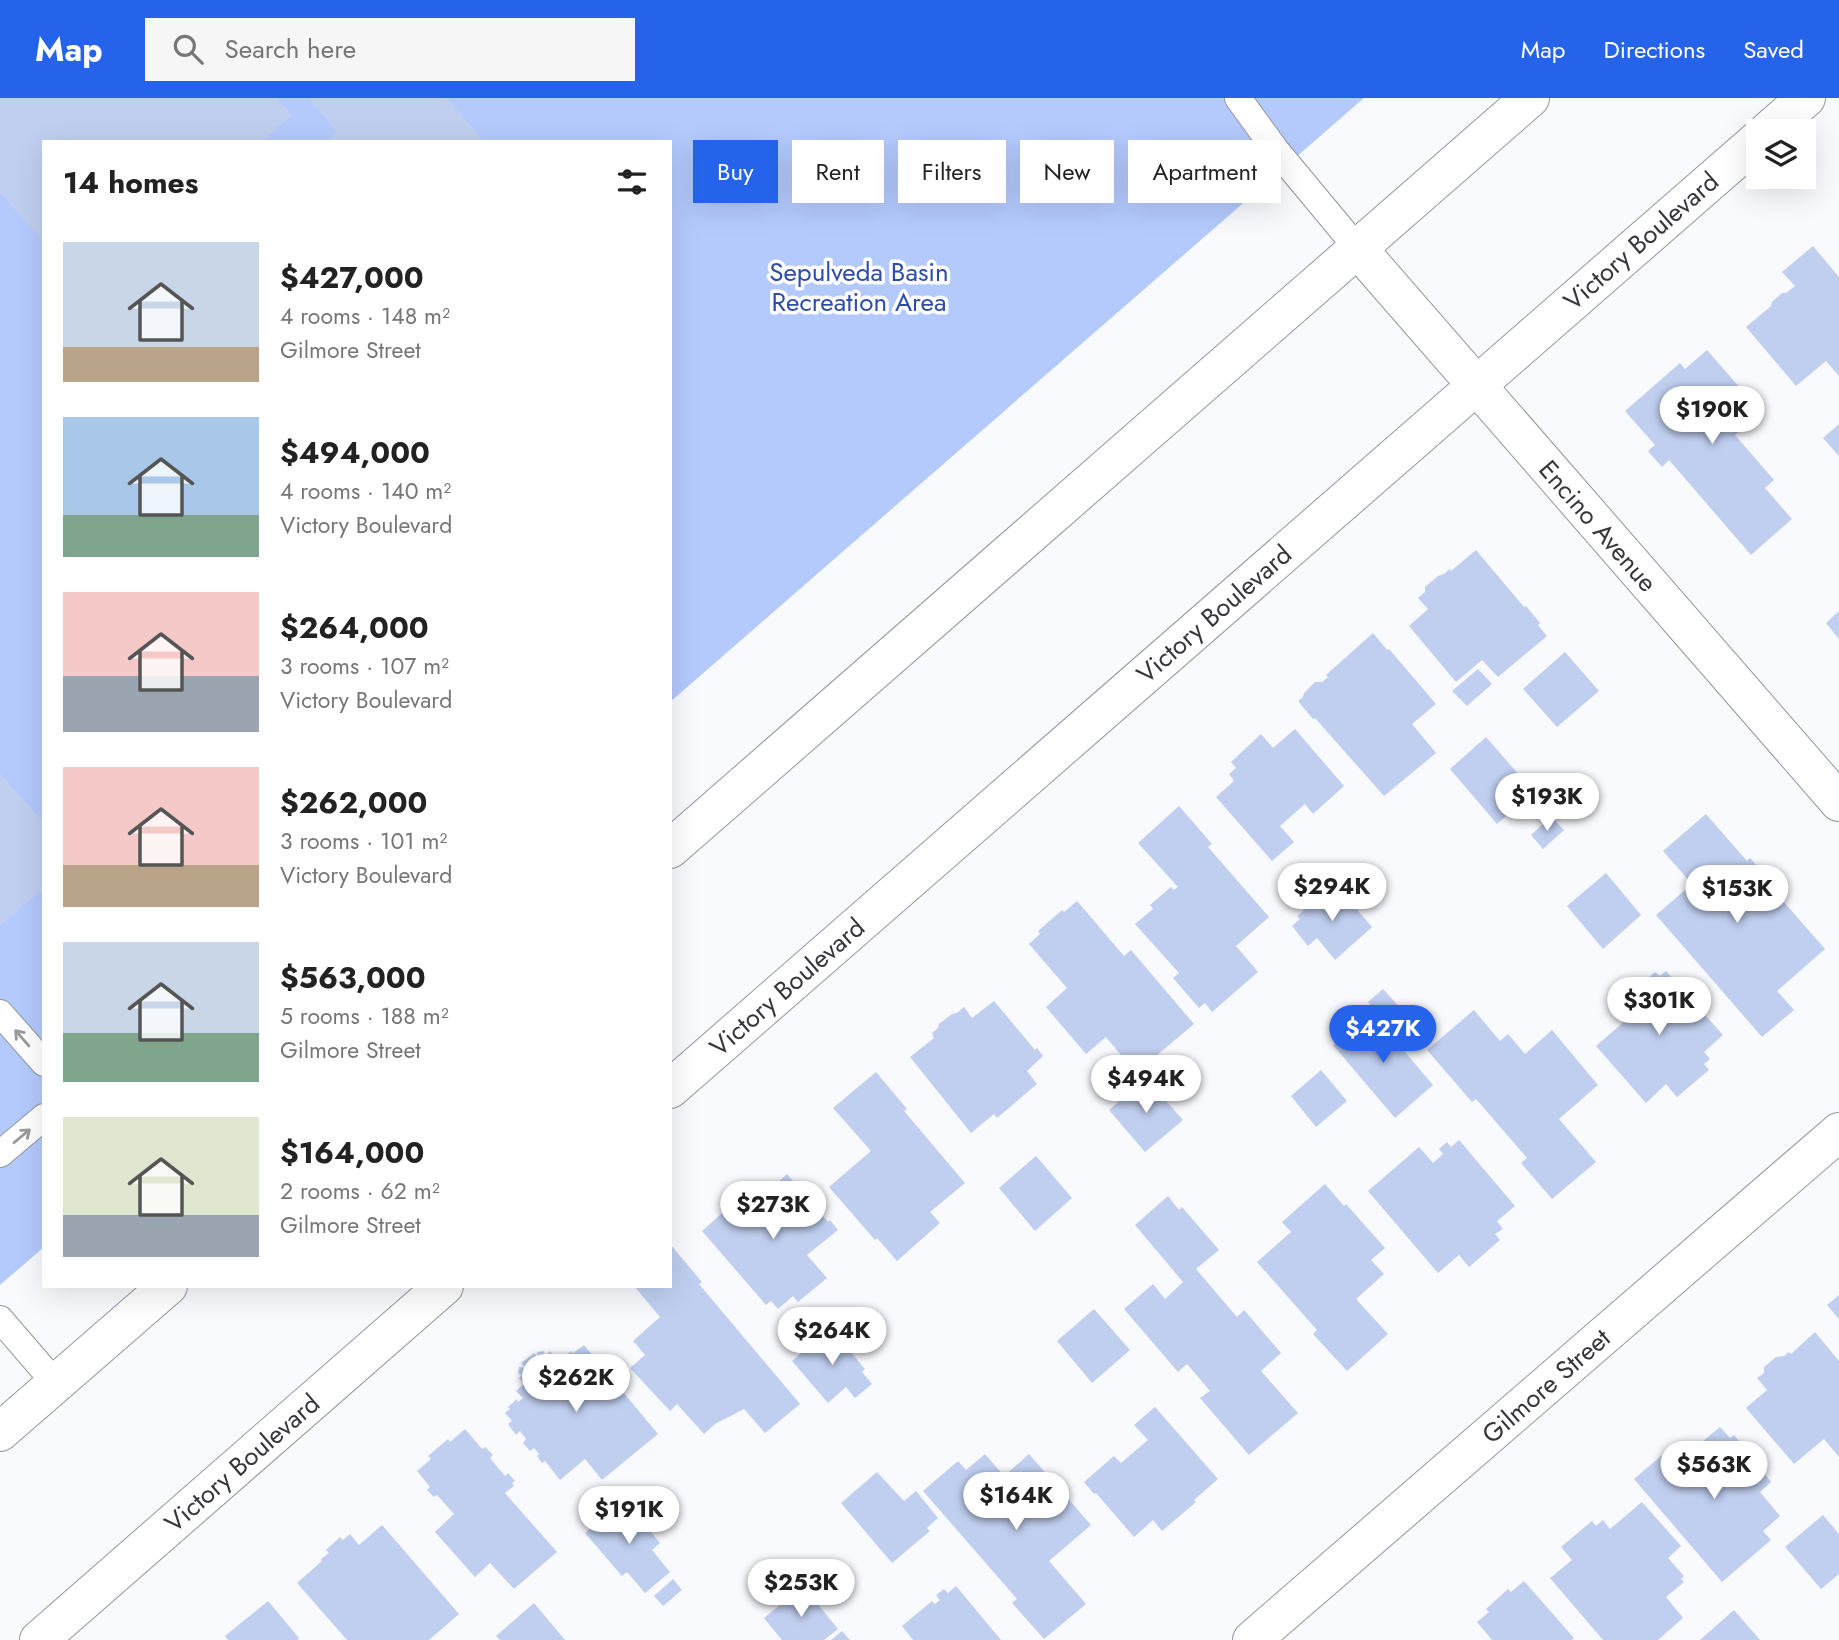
<!DOCTYPE html>
<html lang="en">
<head>
<meta charset="utf-8">
<style>
	body { margin:0; font-family:Jost,sans-serif; background:#f6f6f6; color:#222; height:100vh; display:flex; flex-direction:column; font-size:26px; white-space:nowrap }
	* { box-sizing:border-box; margin:0 }
	p { font-size:23px; color:#767676 }
	.icon { flex:none; width:38px; height:38px; fill:none; stroke:currentColor; stroke-width:2; stroke-linecap:round; stroke-linejoin:round }
	.map { position:relative; flex:1; overflow:hidden }
	.side { position:absolute; left:42px; top:42px; width:630px; height:1148px; display:flex; flex-direction:column; background:#fff; border-radius:0px; box-shadow:0 7px 28px #0002 }
	.side>* { flex:none }
	.top-card { position:absolute; left:693px; top:42px; width:665px; height:63px; display:flex; gap:14px }
	.fabs { position:absolute; left:1746px; top:21px; display:grid; gap:14px }
	.fabs a { display:grid; place-items:center; width:70px; height:70px; border-radius:0px; background:#fff; box-shadow:0 7px 28px #0002; font-size:35px }
	.price { position:absolute; translate:-50% -60px; padding:0 16px; border-radius:24px; background:#fff; color:#222; font-size:23px; line-height:46px; filter:drop-shadow(0 2px 4px #0008) }
	.price::after { content:''; position:absolute; left:50%; top:42px; width:21px; height:16px; margin-left:-10px; background:inherit; clip-path:polygon(0 0,100% 0,50% 100%) }
	.price.selected { background:#2563eb; color:#fff }
	ul { padding:0; list-style:none }
	li { display:flex; align-items:center; gap:21px; height:175px; padding:0 21px }
	li span { display:grid; place-items:center; flex:none; width:196px; height:140px; border-radius:0px; color:#555 }
	li>.icon { margin-inline-start:auto }
	span .icon { width:84px; height:84px; fill:#fffc; stroke-width:1 }
	li b { font-size:30px }
	h2 { display:flex; justify-content:space-between; align-items:center; height:84px; padding:0 21px; font-size:30px }
	.pill { padding:0 24px; border-radius:0px; background:#fff; box-shadow:0 7px 28px #0002; font-size:24px; line-height:63px }
	.pill.selected { background:#2563eb; color:#fff }
	header { display:flex; align-items:center; gap:42px; box-sizing:border-box; height:98px; padding:0 35px; background:#2563eb; color:#fff }
	header strong { font-size:33px }
	nav { display:flex; gap:38px; margin-inline-start:auto; font-size:24px }
	.search { width:490px; height:63px; background:#f6f6f6; display:flex; align-items:center; gap:18px; box-sizing:border-box; padding:0 24px; border-radius:0px; color:#767676; font-size:26px }
	.map>svg:first-child { display:block }
	.green { fill:#b4cafd }
	.building { fill:#c0cff0 }
	.lines { fill:none; stroke-linecap:round; stroke-linejoin:round }
	.lane-casing { stroke:#93969d; stroke-width:28 }
	.street-casing { stroke:#93969d; stroke-width:40 }
	.secondary-casing { stroke:#93969d; stroke-width:40 }
	.primary-casing { stroke:#93969d; stroke-width:40 }
	.lane { stroke:#fff; stroke-width:26 }
	.street { stroke:#fff; stroke-width:38 }
	.secondary { stroke:#fff; stroke-width:38 }
	.primary { stroke:#fff; stroke-width:38 }
	.oneway { stroke:#9a9b9c }
	.labels { text-anchor:middle; stroke-width:7; stroke-linejoin:round; paint-order:stroke }
	.street-label { font-size:26px; fill:#35373a; stroke:#fff }
	.park-label { font-size:26px; fill:#2e4daa; stroke:#fff }
</style>
</head>
<body>
<header>
<strong>Map</strong>
<div class="search"><svg class="icon" aria-label="search" viewBox="0 0 24 24"><circle cx="10" cy="10" r="6"/><path d="M15 15l6 6"/></svg>Search here</div>
<nav><a>Map</a><a>Directions</a><a>Saved</a></nav>
</header>
<div class="map">
<svg width="1839" height="1542" viewBox="0 0 1839 1542">
	<rect width="100%" height="100%" fill="#f9fafe"/>
	<polygon class="green" points="0,0 1364,0 670,604 670,44 44,44 44,1149 0,1187"/>
	<g class="building">
		<polygon points="0,0 277,0 292,17 261,44 44,44 44,140 42,142 0,95"/>
		<polygon points="308,0 447,0 485,44 324,44 336,33"/>
		<polygon points="1813,148 1839,179 1839,278 1826,263 1796,288 1746,229 1771,208 1772,204 1782,195 1786,195 1795,188 1782,174"/>
		<polygon points="1707,252 1761,314 1735,337 1774,382 1765,390 1792,421 1751,457 1669,362 1662,369 1648,353 1655,347 1625,313 1680,265 1685,271"/>
		<polygon points="1839,326 1839,358 1823,340"/>
		<polygon points="1476,452 1524,509 1526,508 1540,525 1538,527 1547,538 1498,579 1482,562 1456,584 1409,528 1428,511 1418,500 1425,494 1425,489 1438,478 1444,476 1450,471 1451,473"/>
		<polygon points="1839,513 1839,541 1826,525"/>
		<polygon points="1373,535 1387,552 1389,551 1436,606 1412,626 1436,655 1384,698 1315,620 1313,621 1298,603 1303,599 1304,595 1315,584 1322,584 1328,579 1326,577"/>
		<polygon points="1565,554 1599,593 1557,629 1523,591"/>
		<polygon points="1478,571 1492,586 1467,608 1452,593"/>
		<polygon points="1295,631 1344,688 1313,716 1305,706 1280,728 1294,744 1272,763 1216,699 1234,683 1229,676 1236,670 1231,664 1261,636 1273,650"/>
		<polygon points="1486,639 1534,694 1497,726 1450,671"/>
		<polygon points="0,675 44,725 44,790 0,828"/>
		<polygon points="1179,708 1212,746 1208,749 1269,819 1236,848 1258,874 1212,914 1205,905 1199,910 1173,880 1179,875 1135,826 1153,811 1150,807 1171,789 1174,792 1178,789 1138,745"/>
		<polygon points="1706,716 1747,763 1750,760 1779,793 1776,795 1825,851 1777,893 1794,912 1762,939 1656,817 1692,786 1663,753"/>
		<polygon points="1551,719 1564,732 1543,751 1531,737"/>
		<polygon points="1606,775 1641,817 1603,851 1567,808"/>
		<polygon points="1335,786 1372,829 1335,862 1317,840 1308,848 1292,828 1300,821 1297,818"/>
		<polygon points="1077,803 1124,858 1131,852 1194,926 1150,963 1150,961 1134,973 1106,939 1086,956 1046,909 1067,890 1029,846 1040,836 1038,833 1062,812 1064,814"/>
		<polygon points="1666,873 1723,937 1704,954 1710,961 1704,966 1709,972 1677,999 1666,986 1646,1005 1596,948 1625,923 1610,905 1639,879 1648,889 1651,886 1647,881 1655,874 1660,878"/>
		<polygon points="1383,891 1402,912 1386,926 1368,904"/>
		<polygon points="994,903 1035,952 1037,950 1043,958 1027,973 1037,986 997,1020 994,1016 971,1035 910,959 934,940 932,935 938,930 939,926 952,916 957,915 964,909 972,920"/>
		<polygon points="1474,912 1500,943 1508,936 1525,956 1552,932 1598,987 1559,1021 1596,1064 1552,1101 1521,1065 1527,1060 1476,1001 1472,1004 1427,952"/>
		<polygon points="1372,915 1433,987 1395,1020 1333,947"/>
		<polygon points="1321,972 1347,1003 1316,1029 1291,998"/>
		<polygon points="876,974 907,1011 904,1013 965,1085 930,1114 940,1125 897,1163 877,1140 875,1142 829,1089 871,1053 833,1010"/>
		<polygon points="1146,980 1183,1022 1145,1054 1109,1012"/>
		<polygon points="1459,1042 1515,1108 1497,1123 1503,1131 1495,1136 1500,1142 1469,1169 1459,1157 1438,1175 1368,1093 1419,1049 1433,1065 1443,1056 1439,1051 1447,1044 1451,1049"/>
		<polygon points="1036,1058 1072,1100 1035,1133 999,1090"/>
		<polygon points="787,1076 828,1124 830,1122 838,1132 807,1157 827,1180 798,1204 793,1198 778,1211 771,1203 766,1207 702,1133 729,1109 727,1107 756,1083 766,1095"/>
		<polygon points="1325,1086 1344,1108 1346,1106 1385,1150 1371,1162 1384,1176 1356,1201 1388,1236 1347,1273 1313,1236 1317,1232 1257,1164 1291,1134 1282,1124"/>
		<polygon points="1168,1098 1179,1112 1182,1109 1219,1152 1196,1171 1237,1219 1244,1212 1281,1255 1261,1273 1298,1315 1249,1357 1200,1300 1210,1293 1187,1266 1178,1274 1124,1211 1153,1186 1165,1201 1183,1184 1135,1127"/>
		<polygon points="670,1146 702,1184 699,1186 800,1306 765,1335 744,1311 715,1326 704,1336 677,1306 670,1313 630,1270 645,1257 633,1243 660,1219 634,1188 670,1188"/>
		<polygon points="1839,1197 1839,1221 1827,1207"/>
		<polygon points="1094,1211 1130,1252 1092,1285 1057,1243"/>
		<polygon points="830,1230 865,1271 862,1274 872,1286 855,1300 846,1289 828,1305 792,1263"/>
		<polygon points="1815,1234 1839,1263 1839,1359 1824,1341 1794,1366 1746,1310 1767,1292 1757,1280 1764,1275 1764,1269 1776,1259 1784,1258 1789,1254 1791,1256"/>
		<polygon points="584,1247 658,1336 602,1382 585,1361 560,1382 545,1363 542,1365 537,1358 539,1356 534,1350 530,1353 523,1345 526,1341 520,1333 516,1337 508,1326 512,1323 505,1315 510,1311 508,1309 517,1301 518,1304 523,1300 516,1293 524,1286 519,1280 522,1277 518,1275 519,1269 526,1270 521,1265 534,1255 538,1260 537,1254 544,1253 545,1258 550,1253 561,1265 565,1262 563,1260 571,1253 573,1255"/>
		<polygon points="1155,1309 1218,1381 1194,1402 1196,1404 1162,1433 1153,1422 1134,1439 1096,1395 1094,1396 1084,1384 1114,1358 1121,1365 1148,1342 1134,1327"/>
		<polygon points="1720,1329 1730,1340 1734,1337 1771,1384 1760,1394 1780,1418 1763,1433 1771,1442 1722,1484 1634,1381 1662,1357 1672,1369"/>
		<polygon points="465,1331 482,1351 485,1349 493,1357 490,1360 505,1378 508,1375 515,1383 512,1385 514,1388 505,1395 557,1454 514,1491 490,1465 475,1479 435,1434 454,1416 437,1397 434,1399 427,1392 430,1389 417,1373 431,1361 428,1358 448,1341 450,1344"/>
		<polygon points="985,1356 1004,1378 1029,1356 1091,1427 1049,1463 1086,1506 1044,1541 1012,1505 1017,1501 923,1393 958,1363 966,1372"/>
		<polygon points="877,1374 904,1403 916,1393 938,1420 927,1430 930,1433 892,1465 841,1405"/>
		<polygon points="624,1402 660,1445 652,1452 670,1474 645,1495 627,1474 622,1478 585,1435"/>
		<polygon points="1642,1404 1681,1448 1668,1460 1684,1478 1681,1481 1684,1484 1666,1499 1683,1520 1658,1542 1603,1542 1550,1480 1572,1462 1561,1449 1592,1423 1596,1428 1603,1422 1610,1431"/>
		<polygon points="1823,1417 1839,1436 1839,1476 1821,1491 1785,1449"/>
		<polygon points="382,1427 459,1516 429,1542 347,1542 297,1485 322,1463 321,1461 329,1455 326,1452 340,1439 343,1442 350,1436 359,1447"/>
		<polygon points="673,1481 682,1492 663,1508 654,1498"/>
		<polygon points="1524,1483 1574,1540 1572,1542 1492,1542 1477,1524 1489,1514 1486,1511 1508,1491 1511,1494"/>
		<polygon points="803,1488 838,1531 824,1542 782,1542 764,1520"/>
		<polygon points="956,1488 1001,1542 913,1542 902,1528 932,1503 935,1506 940,1502 936,1497 944,1491 948,1495"/>
		<polygon points="268,1503 299,1540 297,1542 228,1542 225,1538"/>
		<polygon points="534,1505 565,1542 500,1542 496,1538"/>
		<polygon points="1734,1512 1760,1542 1700,1542"/>
		<polygon points="842,1533 850,1542 831,1542"/>
	</g>
	<g class="lines">
		<g class="lane-casing">
			<g id="lane">
				<polyline points="1238,0 1275,51 1358,151"/>
				<polyline points="0,915 44,965"/>
				<polyline points="0,1056 44,1019"/>
				<polyline points="0,1221 56,1286"/>
			</g>
		</g>
		<g class="street-casing">
			<g id="street">
				<polyline points="1768,33 1806,0"/>
				<polyline points="670,991 1759,41"/>
				<polyline points="39,1542 444,1188"/>
				<polyline points="1252,1542 1839,1034"/>
			</g>
		</g>
		<g class="secondary-casing">
			<polyline id="secondary" points="1358,151 1839,704"/>
		</g>
		<g class="primary-casing">
			<g id="primary">
				<polyline points="670,751 1530,0"/>
				<polyline points="0,1334 168,1188"/>
			</g>
		</g>
		<use href="#lane" class="lane"/>
		<use href="#street" class="street"/>
		<use href="#secondary" class="secondary"/>
		<use href="#primary" class="primary"/>
	</g>
	<defs><path id="oneway-shaft" d="M-6 0H5M1.5-3L5.5 0L1.5 3" fill="none" stroke-width="1.6" stroke-linecap="round" stroke-linejoin="round" transform="scale(1.75)"/></defs>
	<g class="oneway">
		<use href="#oneway-shaft" transform="translate(22 940) rotate(-131)"/>
		<use href="#oneway-shaft" transform="translate(22 1038) rotate(-40)"/>
	</g>
	<g class="labels">
		<g class="street-label">
			<text transform="translate(1641 143) rotate(-41)" y="9">Victory Boulevard</text>
			<text transform="translate(1598 428) rotate(49)" y="9">Encino Avenue</text>
			<text transform="translate(1214 516) rotate(-41)" y="9">Victory Boulevard</text>
			<text transform="translate(787 889) rotate(-41)" y="9">Victory Boulevard</text>
			<text transform="translate(1546 1288) rotate(-41)" y="9">Gilmore Street</text>
			<text transform="translate(242 1365) rotate(-41)" y="9">Victory Boulevard</text>
		</g>
		<g class="park-label">
			<text x="859" y="183">Sepulveda Basin<tspan x="859" dy="30">Recreation Area</tspan></text>
		</g>
	</g>
</svg>
<div class="fabs">
<a><svg class="icon" aria-label="layers" viewBox="0 0 24 24"><path d="M12 4l9 5-9 5-9-5zM3 14l9 5 9-5"/></svg></a>
</div>
<b class="price" style="left:1712px;top:348px">$190K</b>
<b class="price" style="left:1547px;top:735px">$193K</b>
<b class="price" style="left:1332px;top:825px">$294K</b>
<b class="price" style="left:1737px;top:827px">$153K</b>
<b class="price" style="left:1659px;top:939px">$301K</b>
<b class="price selected" style="left:1383px;top:967px">$427K</b>
<b class="price" style="left:1146px;top:1017px">$494K</b>
<b class="price" style="left:773px;top:1143px">$273K</b>
<b class="price" style="left:832px;top:1269px">$264K</b>
<b class="price" style="left:576px;top:1316px">$262K</b>
<b class="price" style="left:1714px;top:1403px">$563K</b>
<b class="price" style="left:1016px;top:1434px">$164K</b>
<b class="price" style="left:629px;top:1448px">$191K</b>
<b class="price" style="left:801px;top:1521px">$253K</b>
<div class="top-card">
<a class="pill selected">Buy</a>
<a class="pill">Rent</a>
<a class="pill">Filters</a>
<a class="pill">New</a>
<a class="pill">Apartment</a>
</div>
<section class="side">
<h2>14 homes<svg class="icon" aria-label="filters" viewBox="0 0 24 24"><path d="M4 7h16M4 17h16"/><circle cx="9" cy="7" r="2"/><circle cx="15" cy="17" r="2"/></svg></h2>
<ul>
<li><span style="background:linear-gradient(#c9d6e8 75%,#b9a48a 0)"><svg class="icon" aria-label="home" viewBox="0 0 24 24"><path d="M3 11l9-7 9 7M6 9v11h12V9"/></svg></span><div><b>$427,000</b><p>4 rooms · 148 m²</p><p>Gilmore Street</p></div></li>
<li><span style="background:linear-gradient(#a9c7e8 70%,#7fa58c 0)"><svg class="icon" aria-label="home" viewBox="0 0 24 24"><path d="M3 11l9-7 9 7M6 9v11h12V9"/></svg></span><div><b>$494,000</b><p>4 rooms · 140 m²</p><p>Victory Boulevard</p></div></li>
<li><span style="background:linear-gradient(#f6c9c9 60%,#9aa5b1 0)"><svg class="icon" aria-label="home" viewBox="0 0 24 24"><path d="M3 11l9-7 9 7M6 9v11h12V9"/></svg></span><div><b>$264,000</b><p>3 rooms · 107 m²</p><p>Victory Boulevard</p></div></li>
<li><span style="background:linear-gradient(#f6c9c9 70%,#b9a48a 0)"><svg class="icon" aria-label="home" viewBox="0 0 24 24"><path d="M3 11l9-7 9 7M6 9v11h12V9"/></svg></span><div><b>$262,000</b><p>3 rooms · 101 m²</p><p>Victory Boulevard</p></div></li>
<li><span style="background:linear-gradient(#c9d6e8 65%,#7fa58c 0)"><svg class="icon" aria-label="home" viewBox="0 0 24 24"><path d="M3 11l9-7 9 7M6 9v11h12V9"/></svg></span><div><b>$563,000</b><p>5 rooms · 188 m²</p><p>Gilmore Street</p></div></li>
<li><span style="background:linear-gradient(#dfe7d0 70%,#9aa5b1 0)"><svg class="icon" aria-label="home" viewBox="0 0 24 24"><path d="M3 11l9-7 9 7M6 9v11h12V9"/></svg></span><div><b>$164,000</b><p>2 rooms · 62 m²</p><p>Gilmore Street</p></div></li>
</ul>
</section>
</div>
</body>
</html>
